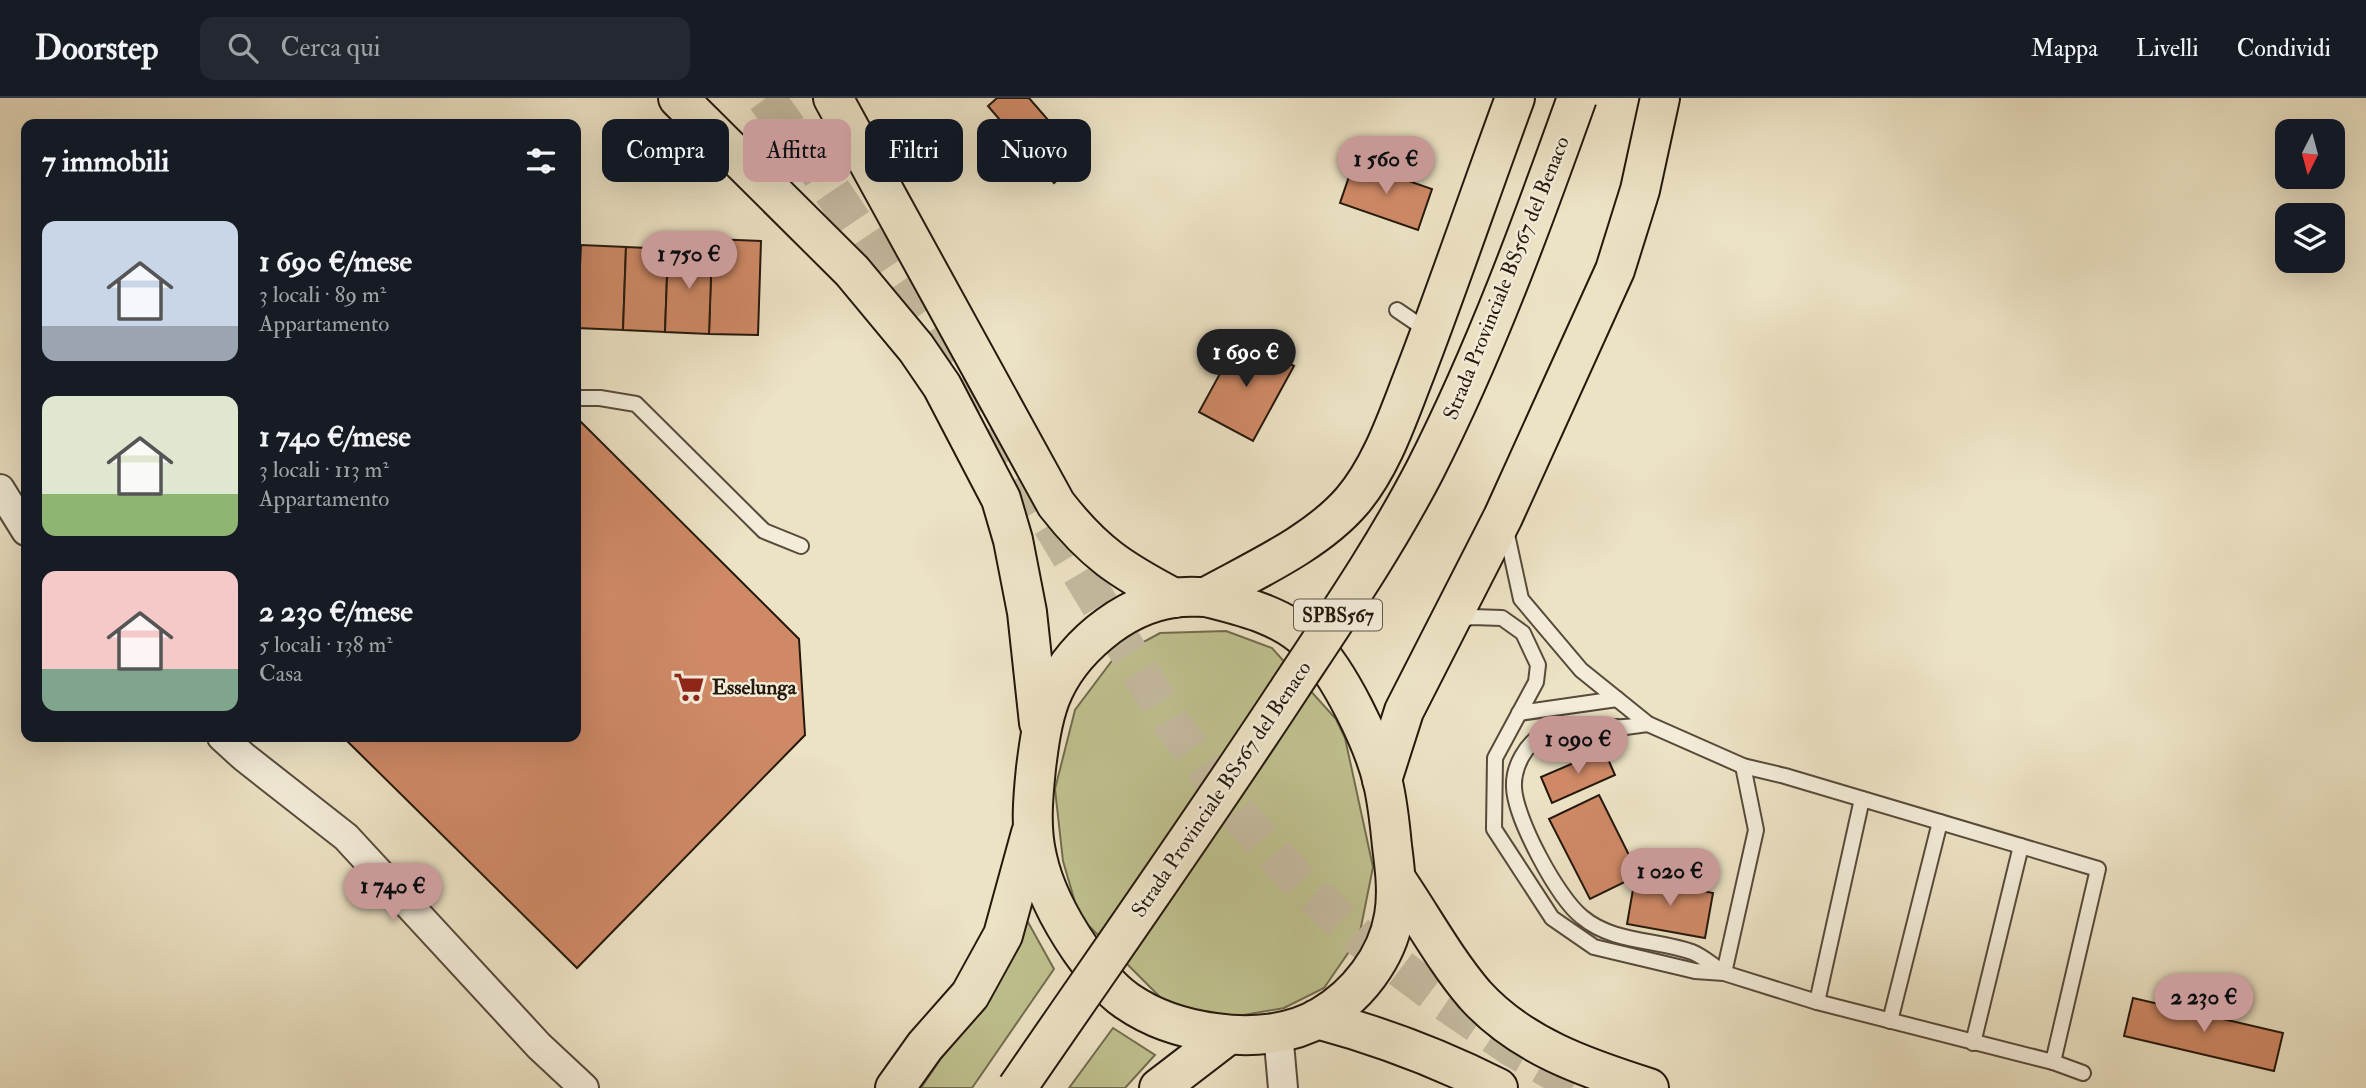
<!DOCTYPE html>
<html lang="it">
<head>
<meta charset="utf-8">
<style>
	body { margin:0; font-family:"IM FELL Double Pica",serif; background:#242831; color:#f1f3f6; height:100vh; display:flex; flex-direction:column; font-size:26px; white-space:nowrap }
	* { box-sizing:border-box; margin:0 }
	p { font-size:23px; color:#9ea1a6 }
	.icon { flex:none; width:38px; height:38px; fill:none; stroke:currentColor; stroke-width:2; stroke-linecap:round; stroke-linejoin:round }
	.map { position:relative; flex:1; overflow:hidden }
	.panel { position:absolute; left:21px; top:21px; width:560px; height:623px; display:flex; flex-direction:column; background:#171b24; border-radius:14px; box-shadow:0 7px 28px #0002 }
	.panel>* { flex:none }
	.banner { position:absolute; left:602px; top:21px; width:665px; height:63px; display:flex; gap:14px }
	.needle { width:46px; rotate:186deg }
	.controls { position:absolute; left:2275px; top:21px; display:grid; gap:14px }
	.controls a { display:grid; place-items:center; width:70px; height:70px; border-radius:14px; background:#171b24; box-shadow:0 7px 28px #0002; font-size:35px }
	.price { position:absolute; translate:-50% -60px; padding:0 16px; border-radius:24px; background:#c59692; color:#111; font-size:23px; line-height:46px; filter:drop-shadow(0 2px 4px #0008) }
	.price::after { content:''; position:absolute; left:50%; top:42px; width:21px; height:16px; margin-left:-10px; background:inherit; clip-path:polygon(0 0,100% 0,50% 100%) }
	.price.on { background:#222; color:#fff }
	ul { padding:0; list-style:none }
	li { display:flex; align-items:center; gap:21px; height:175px; padding:0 21px }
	li span { display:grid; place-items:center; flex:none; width:196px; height:140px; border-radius:14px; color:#555 }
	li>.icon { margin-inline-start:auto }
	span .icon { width:84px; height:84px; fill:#fffc; stroke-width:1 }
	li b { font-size:30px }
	h2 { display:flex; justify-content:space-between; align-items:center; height:84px; padding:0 21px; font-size:30px }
	.chip { padding:0 24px; border-radius:14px; background:#171b24; box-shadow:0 7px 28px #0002; font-size:24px; line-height:63px }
	.chip.on { background:#c59692; color:#111 }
	header { display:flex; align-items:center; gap:42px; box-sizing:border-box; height:98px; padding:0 35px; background:#171b24; border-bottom:2px solid #363941 }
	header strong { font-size:33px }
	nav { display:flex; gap:38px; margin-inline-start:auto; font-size:24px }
	.search { width:490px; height:63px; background:#242831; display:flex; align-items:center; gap:18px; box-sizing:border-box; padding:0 24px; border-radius:14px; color:#9ea1a6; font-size:26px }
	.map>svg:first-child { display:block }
	.green { fill:#bfc18f; stroke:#726c4e; stroke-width:2 }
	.building { fill:#cf8966; stroke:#25180c; stroke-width:2 }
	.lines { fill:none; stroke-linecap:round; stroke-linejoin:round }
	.trunk-tunnel { stroke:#c4ba9f; stroke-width:38; stroke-dasharray:38 19; stroke-linecap:butt }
	.service-casing { stroke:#574a3a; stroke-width:18 }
	.minor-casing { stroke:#574a3a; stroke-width:32 }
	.trunk-casing { stroke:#25180c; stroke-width:42 }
	.service { stroke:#f3ecd9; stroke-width:14 }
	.minor { stroke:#f3ecd9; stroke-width:28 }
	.trunk { stroke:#ece2c4; stroke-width:38 }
	.trunk-bridge-casing { stroke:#25180c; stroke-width:42; stroke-linecap:butt }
	.trunk-bridge { stroke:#ece2c4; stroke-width:38 }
	.labels { text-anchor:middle; stroke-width:5; stroke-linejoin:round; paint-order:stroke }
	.shield { fill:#f3ecd9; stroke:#63584a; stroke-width:2 }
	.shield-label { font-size:19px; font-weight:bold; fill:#25180c }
	.street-label { font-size:21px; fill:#25180c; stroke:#f3ecd9 }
	.poi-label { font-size:21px; font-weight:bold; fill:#25180c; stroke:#f3ecd9; text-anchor:start }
</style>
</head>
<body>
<header>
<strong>Doorstep</strong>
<div class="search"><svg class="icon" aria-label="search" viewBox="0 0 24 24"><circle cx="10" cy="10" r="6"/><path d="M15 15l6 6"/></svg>Cerca qui</div>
<nav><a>Mappa</a><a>Livelli</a><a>Condividi</a></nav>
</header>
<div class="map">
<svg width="2366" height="990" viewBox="0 0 2366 990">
	<rect width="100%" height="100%" fill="#ece2c4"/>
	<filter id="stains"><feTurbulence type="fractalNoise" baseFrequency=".00286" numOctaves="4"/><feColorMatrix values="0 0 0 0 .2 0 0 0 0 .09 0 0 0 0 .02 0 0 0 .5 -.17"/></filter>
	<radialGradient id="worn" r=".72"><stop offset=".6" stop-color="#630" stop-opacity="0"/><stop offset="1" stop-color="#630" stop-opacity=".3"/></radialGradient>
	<g class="green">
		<polygon points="1226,533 1272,550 1336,621 1345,640 1373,769 1359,839 1324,890 1284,910 1232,919 1167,906 1079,818 1063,763 1055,691 1075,612 1114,560 1160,535"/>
		<polygon points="1024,817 1054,871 972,990 921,990 1000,872"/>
		<polygon points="1113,930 1155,957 1125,990 1069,990"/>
	</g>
	<g class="building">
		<polygon points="997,0 1029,0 1082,61 1054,85 988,8"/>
		<polygon points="1354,64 1432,91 1418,132 1340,105"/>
		<polygon points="712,141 761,143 758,237 709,236"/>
		<polygon points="581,147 626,149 623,232 577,230"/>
		<polygon points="626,149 668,151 665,234 623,232"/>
		<polygon points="668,151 712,152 709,236 665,234"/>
		<polygon points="576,156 580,157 577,230 576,230"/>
		<polygon points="1240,239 1294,268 1253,343 1199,314"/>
		<polygon points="576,319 799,541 805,637 577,870 343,639 576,639"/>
		<polygon points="1604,652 1615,677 1552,705 1541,679"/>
		<polygon points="1599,697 1639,777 1590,801 1549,721"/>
		<polygon points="1635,780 1713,795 1705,840 1627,826"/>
		<polygon points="2133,900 2283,935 2274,973 2124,938"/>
	</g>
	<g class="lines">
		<polyline class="trunk-tunnel" points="766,0 813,65 1000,341 1171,625 1242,720 1303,788 1359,839 1445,904 1511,949 1582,990"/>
		<g class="service-casing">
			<g id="service">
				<polyline points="1397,212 1428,233"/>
				<polyline points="579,300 600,300 636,306 764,433 801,448"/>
				<polyline points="1456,523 1472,519 1502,520 1523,535 1538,567 1536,584 1495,660 1494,731 1552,820 1594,849 1695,873 1724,875 1817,904 2053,964 2098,771 1785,678 1743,668 1648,626 1581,572 1521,501 1506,432"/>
				<polyline points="1519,615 1617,601"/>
				<path d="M1648,626C1638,627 1627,630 1616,629C1590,629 1569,623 1544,636C1526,645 1513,669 1514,689C1515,720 1557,799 1582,819C1613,845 1655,841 1692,854C1703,858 1713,868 1723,874"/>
				<polyline points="1724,875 1756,732 1743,668"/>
				<polyline points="1817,904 1862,701"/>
				<polyline points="1890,923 1940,724"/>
				<polyline points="1973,945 2021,748"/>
				<polyline points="2053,964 2083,975"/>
			</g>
		</g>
		<g class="minor-casing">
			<g id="minor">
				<polyline points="0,391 26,433"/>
				<polyline points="222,639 244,659 346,739 539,948 584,990"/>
				<polyline points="1278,934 1283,990"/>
			</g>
		</g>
		<g class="trunk-casing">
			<g id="trunk">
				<polyline points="678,0 852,173 916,250 942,288 1001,401 1013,442 1027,514 1039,625"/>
				<path d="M833,0L1056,406C1094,455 1121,472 1174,500"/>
				<path d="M1206,499C1241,508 1283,517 1310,545C1339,574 1374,645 1383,685C1388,706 1390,727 1392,748C1395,771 1398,795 1394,818C1387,860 1357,898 1321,919C1291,937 1250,940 1216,935C1184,931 1153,921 1127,903C1108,890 1093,869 1080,851C1061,823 1044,792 1037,759C1030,730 1033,699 1036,670C1039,646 1042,623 1050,601C1069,552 1122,507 1174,500C1184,498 1195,499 1206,499Z"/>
				<path d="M1206,499C1253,473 1316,445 1352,403C1382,368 1398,318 1415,275C1450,184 1481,92 1515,0"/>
				<polyline points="1382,682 1404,613 1503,419 1615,172 1640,92 1660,0"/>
				<path d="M1396,781C1422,819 1445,862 1475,897C1521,948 1586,970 1649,990"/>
				<path d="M1317,921C1380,938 1439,960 1498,990"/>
				<polyline points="895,990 925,948 970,897 1003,837 1031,735"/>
				<polyline points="1159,990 1228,937"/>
			</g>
		</g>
		<use href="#service" class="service"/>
		<use href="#minor" class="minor"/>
		<use href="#trunk" class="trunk"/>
		<g class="trunk-bridge-casing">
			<path id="trunk-bridge" d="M1017,990C1109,856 1203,723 1292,587C1339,516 1386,447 1425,372C1486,252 1532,126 1577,0"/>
		</g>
		<use href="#trunk-bridge" class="trunk-bridge"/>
	</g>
	<defs>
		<g id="supermarket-bare" transform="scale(2.415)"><path d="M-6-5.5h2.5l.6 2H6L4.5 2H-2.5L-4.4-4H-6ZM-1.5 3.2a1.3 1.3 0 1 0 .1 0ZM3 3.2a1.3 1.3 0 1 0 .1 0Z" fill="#8f2418" stroke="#f3ecd9" stroke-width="2.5" paint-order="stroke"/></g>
	</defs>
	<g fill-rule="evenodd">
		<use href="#supermarket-bare" x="689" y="589"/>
	</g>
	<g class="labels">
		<rect class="shield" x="1294" y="501.5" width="88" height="31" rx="5"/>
		<g class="shield-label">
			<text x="1338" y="524">SPBS567</text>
		</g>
		<g class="street-label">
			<text transform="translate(1506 180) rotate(-68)" y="7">Strada Provinciale BS567 del Benaco</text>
			<text transform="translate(1221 691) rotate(-56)" y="7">Strada Provinciale BS567 del Benaco</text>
		</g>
		<g class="poi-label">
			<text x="712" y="596">Esselunga</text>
		</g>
	</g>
	<rect width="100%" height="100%" filter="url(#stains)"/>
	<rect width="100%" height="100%" fill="url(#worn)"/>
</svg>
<div class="controls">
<a><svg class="needle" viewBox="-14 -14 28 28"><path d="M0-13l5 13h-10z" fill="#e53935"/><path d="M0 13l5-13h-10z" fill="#9ea1a6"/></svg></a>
<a><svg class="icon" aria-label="layers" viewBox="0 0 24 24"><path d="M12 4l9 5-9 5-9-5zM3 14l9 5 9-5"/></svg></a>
</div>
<b class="price" style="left:1386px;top:98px">1 560 €</b>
<b class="price" style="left:689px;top:193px">1 750 €</b>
<b class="price on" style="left:1246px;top:291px">1 690 €</b>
<b class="price" style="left:1578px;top:678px">1 090 €</b>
<b class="price" style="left:1670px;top:810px">1 020 €</b>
<b class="price" style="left:393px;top:825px">1 740 €</b>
<b class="price" style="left:2204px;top:936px">2 230 €</b>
<div class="banner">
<a class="chip">Compra</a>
<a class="chip on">Affitta</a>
<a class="chip">Filtri</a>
<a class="chip">Nuovo</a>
</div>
<section class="panel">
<h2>7 immobili<svg class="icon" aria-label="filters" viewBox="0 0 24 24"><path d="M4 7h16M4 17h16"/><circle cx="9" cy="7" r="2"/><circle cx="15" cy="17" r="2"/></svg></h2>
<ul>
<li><span style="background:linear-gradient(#c9d6e8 75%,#9aa5b1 0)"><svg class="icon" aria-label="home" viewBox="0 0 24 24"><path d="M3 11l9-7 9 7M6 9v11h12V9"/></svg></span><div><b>1 690 €/mese</b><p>3 locali · 89 m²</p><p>Appartamento</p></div></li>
<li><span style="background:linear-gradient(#dfe7d0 70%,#8fb573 0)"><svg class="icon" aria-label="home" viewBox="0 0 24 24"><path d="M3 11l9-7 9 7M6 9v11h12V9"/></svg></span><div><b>1 740 €/mese</b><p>3 locali · 113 m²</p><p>Appartamento</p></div></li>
<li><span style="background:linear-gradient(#f6c9c9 70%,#7fa58c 0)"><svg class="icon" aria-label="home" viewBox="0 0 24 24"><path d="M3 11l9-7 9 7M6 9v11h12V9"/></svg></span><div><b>2 230 €/mese</b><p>5 locali · 138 m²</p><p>Casa</p></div></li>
</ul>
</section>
</div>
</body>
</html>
